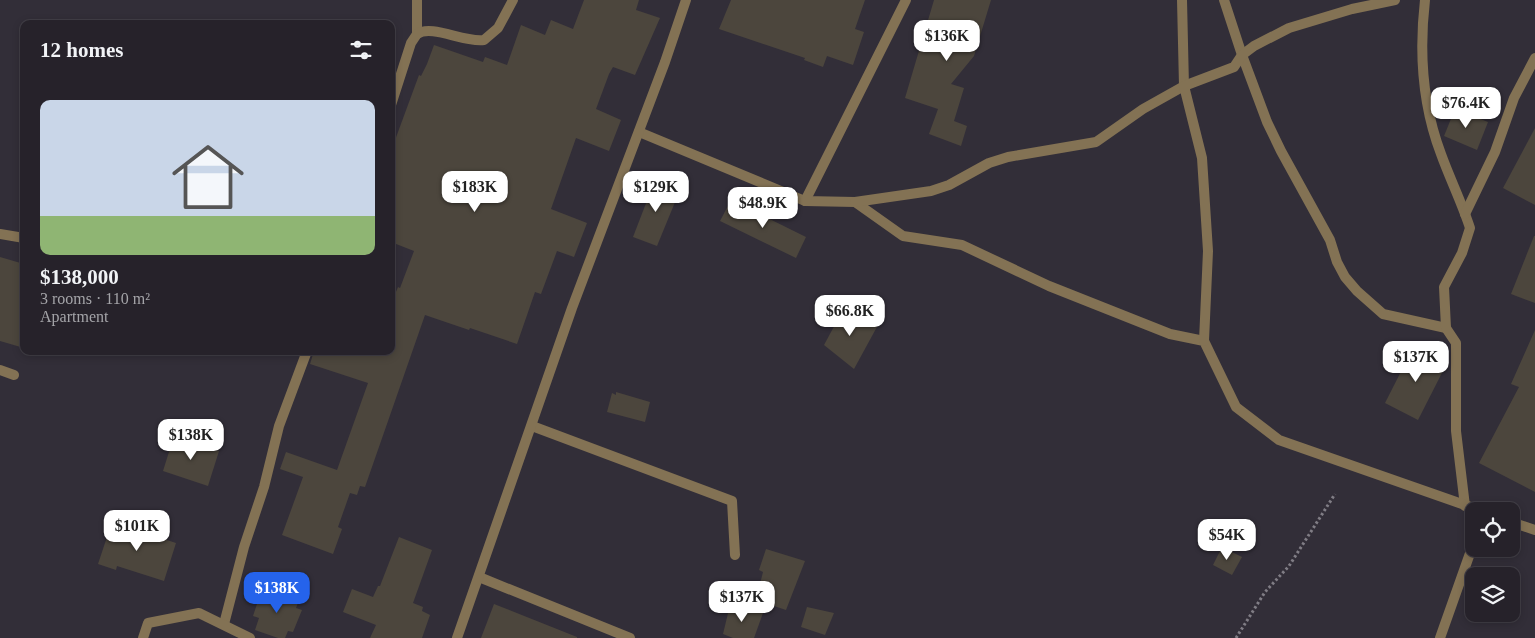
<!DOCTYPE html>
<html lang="en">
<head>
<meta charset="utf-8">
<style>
	body { margin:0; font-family:"Times New Roman",serif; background:#322f36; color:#f1f3f6; height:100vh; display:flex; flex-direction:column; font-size:19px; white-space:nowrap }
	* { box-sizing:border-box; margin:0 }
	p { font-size:16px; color:#a4a4a8 }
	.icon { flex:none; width:28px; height:28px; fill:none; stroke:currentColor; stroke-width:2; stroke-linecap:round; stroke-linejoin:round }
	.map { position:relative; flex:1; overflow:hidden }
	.panel { position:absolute; left:20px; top:20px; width:375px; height:335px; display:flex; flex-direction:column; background:#26222a; border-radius:10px; box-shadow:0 2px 8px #0003,0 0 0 1px #423f47 }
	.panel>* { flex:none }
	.buttons { position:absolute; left:1465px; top:502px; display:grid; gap:10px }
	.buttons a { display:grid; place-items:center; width:55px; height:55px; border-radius:10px; background:#26222a; box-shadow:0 2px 8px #0003,0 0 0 1px #423f47; font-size:25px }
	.price { position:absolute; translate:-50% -42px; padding:0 11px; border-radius:10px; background:#fff; color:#222; font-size:16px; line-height:32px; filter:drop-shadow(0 1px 2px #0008) }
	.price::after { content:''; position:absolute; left:50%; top:30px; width:15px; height:11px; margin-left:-8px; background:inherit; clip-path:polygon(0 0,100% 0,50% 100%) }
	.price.active { background:#2563eb; color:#fff }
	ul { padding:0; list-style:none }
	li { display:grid; align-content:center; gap:10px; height:265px; padding:0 20px }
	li+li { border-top:1px solid #423f47 }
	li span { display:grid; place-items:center; height:155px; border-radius:10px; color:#555 }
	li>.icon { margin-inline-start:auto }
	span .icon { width:90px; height:90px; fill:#fffc; stroke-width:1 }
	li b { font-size:21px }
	h2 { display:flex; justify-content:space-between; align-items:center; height:60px; padding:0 20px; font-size:21px }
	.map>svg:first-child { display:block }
	.building { fill:#4c463d }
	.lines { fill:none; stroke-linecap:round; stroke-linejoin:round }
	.path { stroke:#807d85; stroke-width:3; stroke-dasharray:2.5 2.5; stroke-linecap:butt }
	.minor { stroke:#837254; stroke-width:10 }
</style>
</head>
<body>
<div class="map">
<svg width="1535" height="638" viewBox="0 0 1535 638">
	<rect width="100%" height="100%" fill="#322e38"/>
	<g class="building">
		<polygon points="584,0 639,0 636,10 660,18 635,75 613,67 609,74 596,109 621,120 609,151 576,138 551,209 587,223 574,257 557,251 541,294 535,292 517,344 470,328 469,330 425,315 365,487 360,486 357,495 350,493 338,527 342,529 333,554 282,535 303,477 280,469 286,452 337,470 368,383 310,364 314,351 391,351 391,304 398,287 400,288 414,251 391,242 391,151 419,75 421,76 427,64 434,45 483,62 485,57 507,65 521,25 545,35 551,20 573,29"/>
		<polygon points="731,0 865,0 855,29 864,32 853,65 827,56 823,67 804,60 805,58 719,29"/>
		<polygon points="934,0 991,0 974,56 951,84 964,88 954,121 967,126 961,146 929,134 938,109 905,98"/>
		<polygon points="1455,109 1488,122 1477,150 1444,136"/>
		<polygon points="1535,128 1535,205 1503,188"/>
		<polygon points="655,180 680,190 657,246 633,237"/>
		<polygon points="731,200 806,237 796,258 720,221"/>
		<polygon points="1534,236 1535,236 1535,303 1511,294"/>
		<polygon points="0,257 24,264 24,348 0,341"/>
		<polygon points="844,308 878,325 854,369 824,345"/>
		<polygon points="1535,330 1535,492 1479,463 1519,387 1511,384"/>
		<polygon points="1414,346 1447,363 1418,420 1385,403"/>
		<polygon points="616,392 650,402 645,422 607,412 612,393 616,395"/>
		<polygon points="174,436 219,451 208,486 163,471"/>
		<polygon points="112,522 176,543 164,581 117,566 116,570 98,564"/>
		<polygon points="399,537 432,550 413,603 423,607 422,611 430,615 422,638 370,638 376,625 343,612 352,589 373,597 378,586 380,586"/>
		<polygon points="1222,547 1242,557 1232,575 1213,565"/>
		<polygon points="766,549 805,561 786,610 756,600 763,572 759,570"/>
		<polygon points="267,589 299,600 296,608 302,610 293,632 288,631 285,638 278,638 255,630 259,618 253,616 260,595 264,596"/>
		<polygon points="494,604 577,637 577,638 481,638"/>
		<polygon points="730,605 763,613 754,638 733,638 723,634"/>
		<polygon points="807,607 834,613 825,635 801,627"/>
	</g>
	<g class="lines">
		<polyline class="path" points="1236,638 1265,592 1289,566 1335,494"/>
		<g class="minor">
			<polyline points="1224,0 1242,55 1267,122 1281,151 1330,240 1337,262 1345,277 1357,291 1383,314 1446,328"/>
			<path d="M1425,0C1419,52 1422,104 1441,154C1450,179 1462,203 1470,228L1462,253L1444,287L1446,328L1456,343V431L1465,506"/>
			<polyline points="417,34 417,0"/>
			<path d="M391,105L411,43L417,34C432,24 464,43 484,40L498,28L513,0"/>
			<polyline points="639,132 805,201 855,202 903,236 962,245 1049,286 1170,334 1204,341 1236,407 1279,440 1482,511"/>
			<polyline points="805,201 906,0"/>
			<polyline points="855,202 931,191 949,185 989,163 1008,157 1096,142 1143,109 1184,86 1182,0"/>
			<polyline points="1465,214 1495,152 1514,98 1535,58"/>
			<polyline points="0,234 24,238"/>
			<polyline points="1204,341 1208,251 1202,158 1184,86 1234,67 1242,55 1254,46 1289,28 1352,9 1395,0"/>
			<polyline points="0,370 14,375"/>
			<polyline points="532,426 732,501 735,555"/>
			<polyline points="1511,522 1535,530"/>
			<polyline points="479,577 630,638"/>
			<polyline points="224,624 244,547 264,487 279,426 307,351"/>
			<polyline points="143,638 148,623 199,613 250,638"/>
			<polyline points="457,638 572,308 665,62 686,0"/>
			<polyline points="1440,638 1474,542"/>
		</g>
	</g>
</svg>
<div class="buttons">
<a><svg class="icon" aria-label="locate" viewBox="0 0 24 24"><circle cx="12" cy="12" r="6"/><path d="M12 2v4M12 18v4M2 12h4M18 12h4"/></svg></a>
<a><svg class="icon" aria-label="layers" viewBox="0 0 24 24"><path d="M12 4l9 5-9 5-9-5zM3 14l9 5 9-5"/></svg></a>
</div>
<b class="price" style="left:947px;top:62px">$136K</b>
<b class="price" style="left:1466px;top:129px">$76.4K</b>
<b class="price" style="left:475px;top:213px">$183K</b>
<b class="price" style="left:656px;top:213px">$129K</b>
<b class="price" style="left:763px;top:229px">$48.9K</b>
<b class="price" style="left:850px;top:337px">$66.8K</b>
<b class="price" style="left:1416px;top:383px">$137K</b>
<b class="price" style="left:191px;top:461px">$138K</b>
<b class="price" style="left:137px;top:552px">$101K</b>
<b class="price" style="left:1227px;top:561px">$54K</b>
<b class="price active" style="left:277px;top:614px">$138K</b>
<b class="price" style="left:742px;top:623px">$137K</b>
<section class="panel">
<h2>12 homes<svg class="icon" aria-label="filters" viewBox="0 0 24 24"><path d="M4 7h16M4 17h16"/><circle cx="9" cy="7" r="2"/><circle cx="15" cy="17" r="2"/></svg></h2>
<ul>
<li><span style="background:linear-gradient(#c9d6e8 75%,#8fb573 0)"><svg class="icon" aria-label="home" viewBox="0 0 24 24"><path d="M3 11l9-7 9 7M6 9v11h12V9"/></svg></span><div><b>$138,000</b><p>3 rooms · 110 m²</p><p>Apartment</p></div></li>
</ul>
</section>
</div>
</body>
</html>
